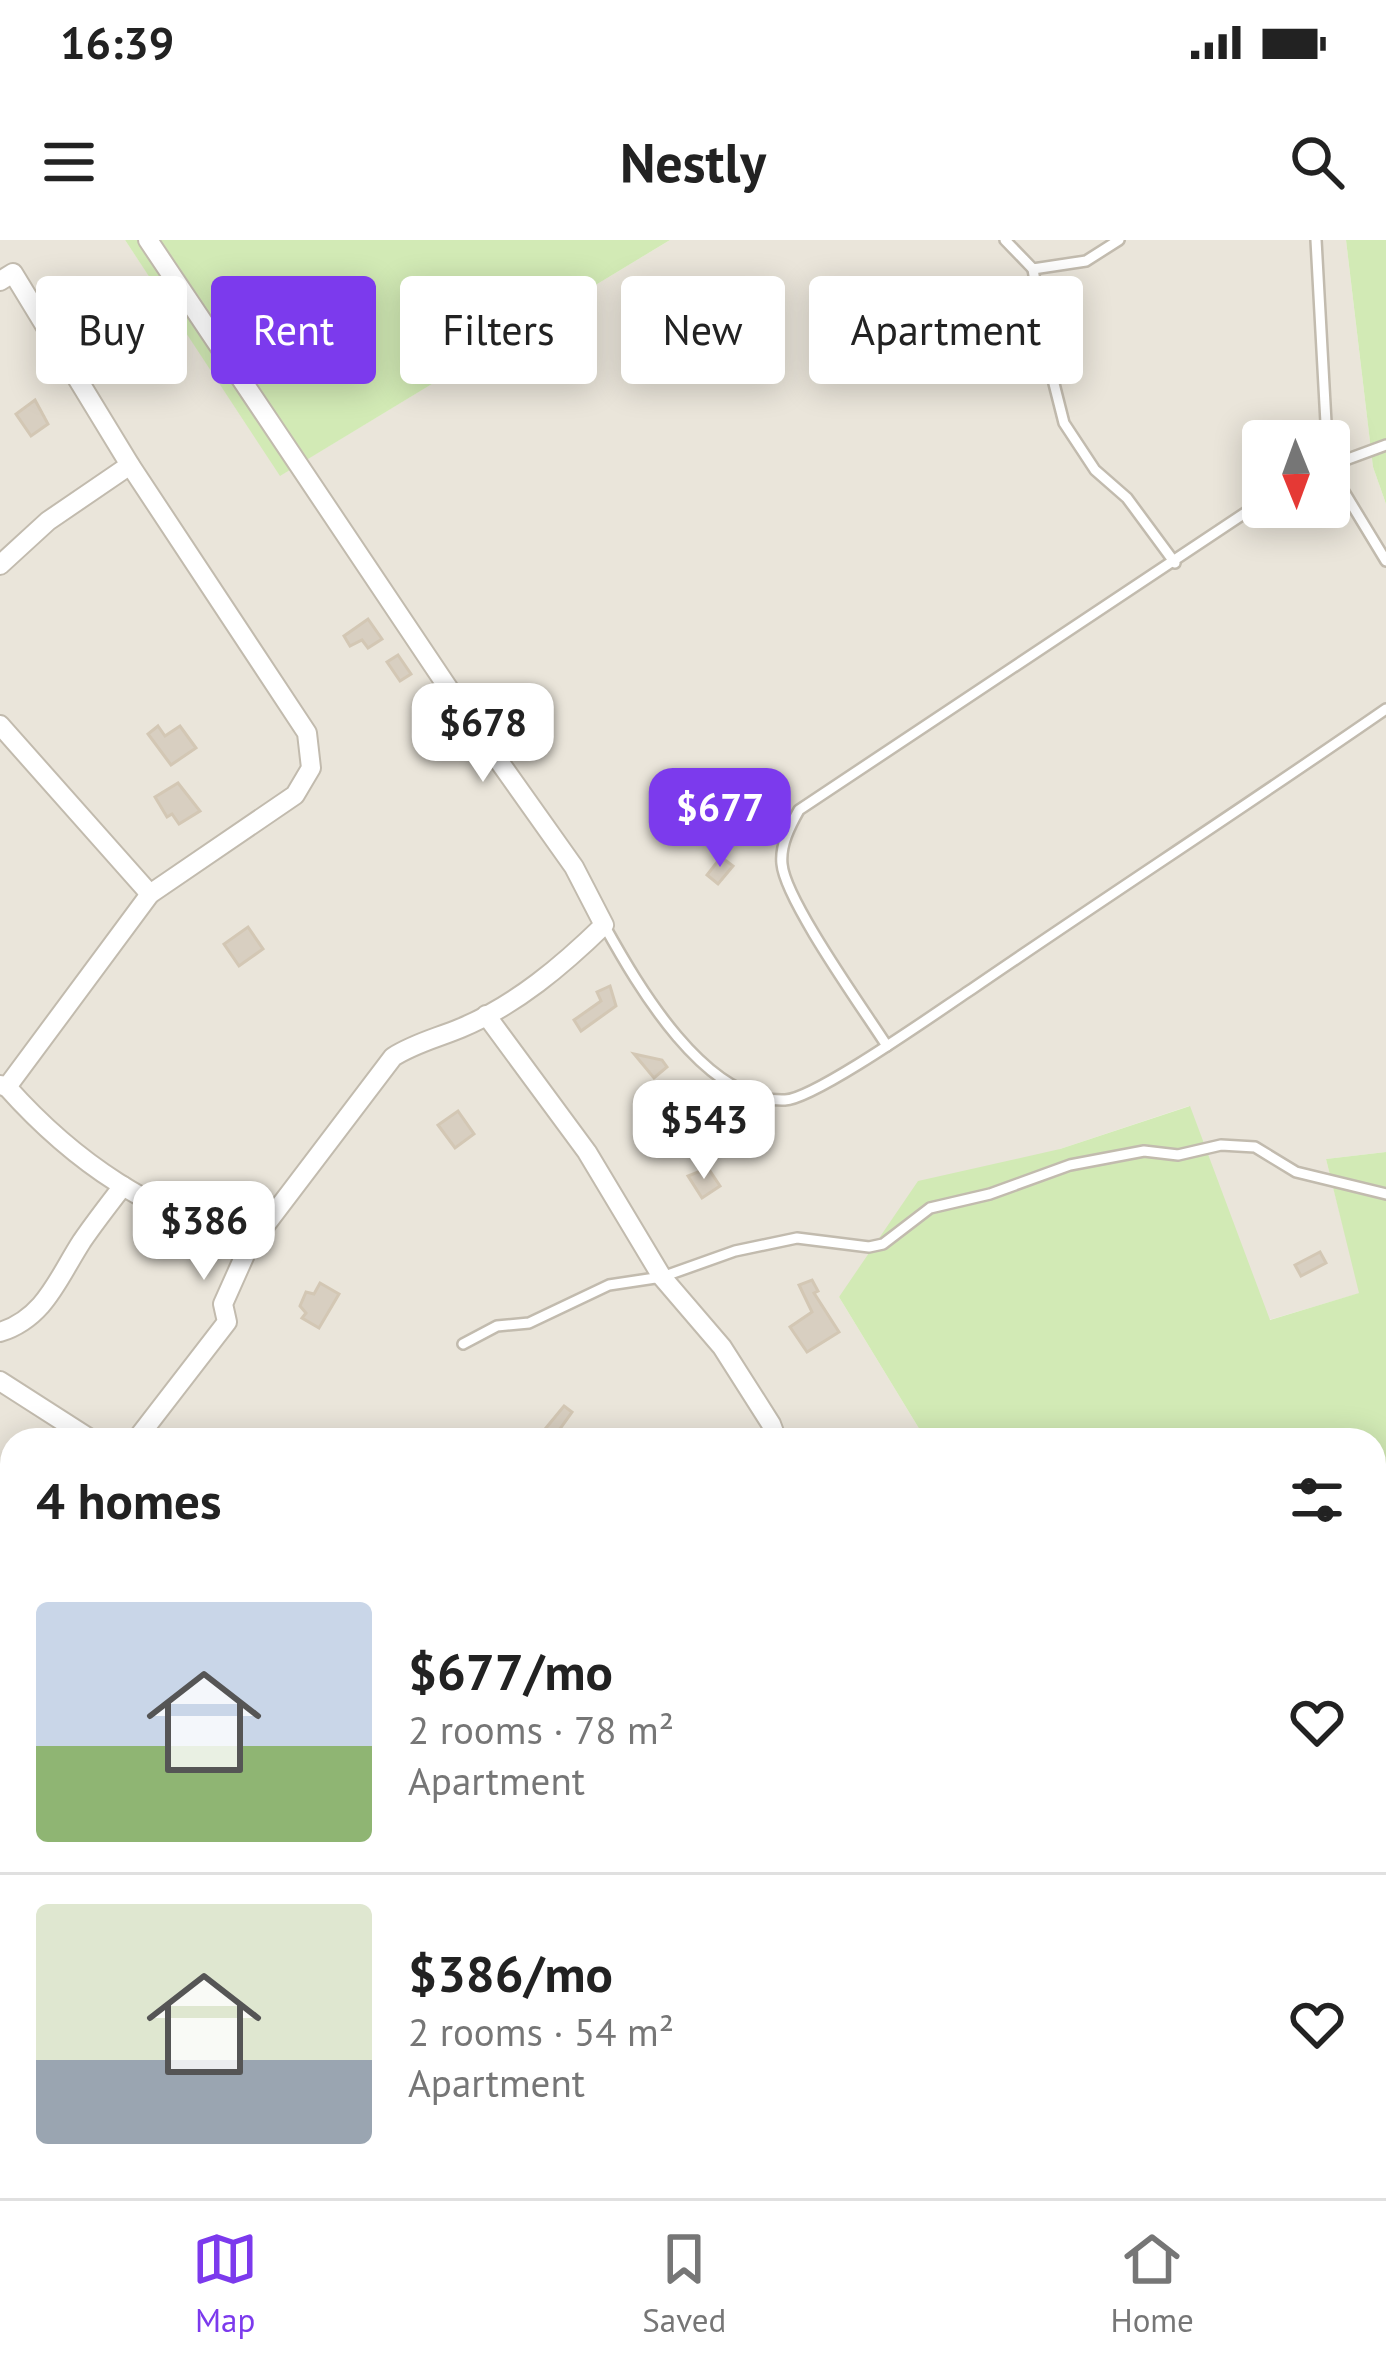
<!DOCTYPE html>
<html lang="en">
<head>
<meta charset="utf-8">
<style>
	body { margin:0; font-family:"PT Sans",sans-serif; background:#f2f2f2; color:#222; height:100vh; display:flex; flex-direction:column; font-size:45px; white-space:nowrap }
	* { box-sizing:border-box; margin:0 }
	p { font-size:39px; color:#767676 }
	.icon { flex:none; width:66px; height:66px; fill:none; stroke:currentColor; stroke-width:2; stroke-linecap:round; stroke-linejoin:round }
	.map { position:relative; flex:1; overflow:hidden }
	.panel { position:absolute; left:0px; top:1188px; width:1386px; height:771px; display:flex; flex-direction:column; background:#fff; border-radius:36px 36px 0 0; box-shadow:0 6px 30px #0003 }
	.panel>* { flex:none }
	.hud { position:absolute; left:36px; top:36px; width:1314px; height:108px; display:flex; gap:24px }
	.needle { width:78px; rotate:179deg }
	.buttons { position:absolute; left:1242px; top:180px; display:grid; gap:24px }
	.buttons a { display:grid; place-items:center; width:108px; height:108px; border-radius:12px; background:#fff; box-shadow:0 6px 30px #0003; font-size:60px }
	.price { position:absolute; translate:-50% -102px; padding:0 27px; border-radius:24px; background:#fff; color:#222; font-size:39px; line-height:78px; filter:drop-shadow(0 3px 6px #0008) }
	.price::after { content:''; position:absolute; left:50%; top:72px; width:36px; height:27px; margin-left:-18px; background:inherit; clip-path:polygon(0 0,100% 0,50% 100%) }
	.price.selected { background:#7c3aed; color:#fff }
	ul { padding:0; list-style:none }
	li { display:flex; align-items:center; gap:36px; height:300px; padding:0 36px }
	li+li { border-top:3px solid #e0e0e0 }
	li span { display:grid; place-items:center; flex:none; width:336px; height:240px; border-radius:12px; color:#555 }
	li>.icon { margin-inline-start:auto }
	span .icon { width:144px; height:144px; fill:#fffc; stroke-width:1 }
	li b { font-size:51px }
	h2 { display:flex; justify-content:space-between; align-items:center; height:144px; padding:0 36px; font-size:51px }
	.tag { padding:0 42px; border-radius:12px; background:#fff; box-shadow:0 6px 30px #0003; font-size:42px; line-height:108px }
	.tag.selected { background:#7c3aed; color:#fff }
	.status { display:flex; justify-content:space-between; align-items:center; height:84px; padding:0 60px; background:#fff; direction:ltr }
	.status svg { height:33px; fill:currentColor }
	header { display:flex; justify-content:space-between; align-items:center; height:156px; padding:0 36px; background:#fff; font-size:54px; font-weight:800 }
	.tab-bar { display:flex; justify-content:space-around; align-items:center; height:168px; border-top:3px solid #e0e0e0; background:#fff; font-size:33px; color:#767676 }
	.tab-bar a { display:grid; justify-items:center; gap:6px }
	.tab-bar .selected { color:#7c3aed }
	.map>svg:first-child { display:block }
	.residential { fill:#eae5da; fill-rule:evenodd }
	.green { fill:#d2eab5 }
	.building { fill:#d8cfc1; stroke:#d3c7b4; stroke-width:3 }
	.lines { fill:none; stroke-linecap:round; stroke-linejoin:round }
	.lane-casing { stroke:#c2bbae; stroke-width:14 }
	.street-casing { stroke:#c2bbae; stroke-width:22 }
	.lane { stroke:#fff; stroke-width:9 }
	.street { stroke:#fff; stroke-width:18 }
</style>
</head>
<body>
<div class="status"><b>16:39</b><svg viewBox="0 0 49 12"><path d="M0 12V9h3v3zM5 12V6h3v6zM10 12V3h3v9zM15 12V0h3v12zM26 1h20v11H26zM47 4h2v5h-2z"/></svg></div>
<header><svg class="icon" aria-label="menu" viewBox="0 0 24 24"><path d="M4 6h16M4 12h16M4 18h16"/></svg>Nestly<svg class="icon" aria-label="search" viewBox="0 0 24 24"><circle cx="10" cy="10" r="6"/><path d="M15 15l6 6"/></svg></header>
<div class="map">
<svg width="1386" height="1958" viewBox="0 0 1386 1958">
	<rect width="100%" height="100%" fill="#f6f3ec"/>
	<g class="residential">
		<path d="M0,0H125L281,235L670,0H1346L1373,227L1386,264V912L1326,919L1360,1053L1269,1080L1189,866L1060,909L839,1057L926,1200H12V1413L0,1406ZM1263,201H1329V267H1263Z"/>
		<polygon points="12,1495 12,1947 398,1947 391,1958 0,1958 0,1513"/>
	</g>
	<g class="green">
		<polygon points="125,0 670,0 280,236"/>
		<polygon points="1346,0 1386,0 1386,264 1373,227"/>
		<polygon points="1190,866 1270,1080 1359,1053 1326,919 1386,912 1386,1958 649,1958 655,1947 1374,1947 1374,1200 926,1200 839,1057 918,941 1060,909"/>
	</g>
	<g class="building">
		<polygon points="35,160 48,184 31,196 16,174"/>
		<polygon points="368,379 382,399 368,408 362,400 350,406 344,396"/>
		<polygon points="398,415 411,434 400,441 387,422"/>
		<polygon points="158,486 165,496 180,486 196,508 171,525 148,494"/>
		<polygon points="178,543 200,571 179,584 172,574 167,577 155,557"/>
		<polygon points="721,617 733,626 718,644 707,635"/>
		<polygon points="248,687 263,709 239,726 224,704"/>
		<polygon points="610,746 616,766 581,791 574,780 601,761 597,752"/>
		<polygon points="634,814 662,820 667,827 654,838"/>
		<polygon points="458,871 474,894 455,908 438,885"/>
		<polygon points="708,928 720,946 702,958 688,936"/>
		<polygon points="1320,1012 1326,1023 1301,1036 1295,1025"/>
		<polygon points="812,1040 818,1051 814,1053 839,1092 807,1112 790,1087 812,1072 799,1045"/>
		<polygon points="320,1043 339,1054 319,1088 302,1078 306,1073 300,1066 306,1052 314,1054"/>
		<polygon points="564,1166 572,1172 552,1200 536,1200"/>
	</g>
	<g class="lines">
		<g class="lane-casing">
			<g id="lane">
				<polyline points="1005,0 1033,29 1086,21 1119,0"/>
				<polyline points="1316,0 1327,201"/>
				<polyline points="1033,29 1047,116 1064,183 1095,230 1127,258 1175,323"/>
				<polyline points="1329,226 1386,205"/>
				<polyline points="1329,227 1386,321"/>
				<path d="M604,685C638,746 705,863 785,860C815,859 940,770 972,749C1109,655 1249,564 1386,469"/>
				<path d="M887,806C864,770 785,660 782,624C780,605 790,586 799,570L1263,261"/>
				<polyline points="463,1104 497,1086 529,1083 609,1045 662,1037 735,1011 797,998 869,1007 883,1004 930,968 990,954 1070,925 1144,911 1178,915 1221,905 1255,907 1296,932 1386,954"/>
				<polyline points="1374,1875 1386,1882"/>
			</g>
		</g>
		<g class="street-casing">
			<g id="street">
				<polyline points="0,41 13,33 130,225 307,493 311,528 295,555 150,654 7,847 0,845"/>
				<polyline points="0,325 48,281 130,225"/>
				<polyline points="0,485 150,654"/>
				<polyline points="486,775 587,912 662,1037 722,1107 771,1184 777,1200"/>
				<path d="M7,847C81,930 147,965 248,1008"/>
				<path d="M0,1092C45,1078 58,1038 82,1001C95,982 109,964 123,946"/>
				<polyline points="0,1141 92,1200"/>
				<path d="M136,1200L227,1082L223,1064L248,1008L393,817C415,803 437,798 461,788C516,765 563,725 604,685L574,627L469,479L148,0"/>
			</g>
		</g>
		<use href="#lane" class="lane"/>
		<use href="#street" class="street"/>
	</g>
</svg>
<div class="buttons">
<a><svg class="needle" viewBox="-14 -14 28 28"><path d="M0-13l5 13h-10z" fill="#e53935"/><path d="M0 13l5-13h-10z" fill="#767676"/></svg></a>
</div>
<b class="price" style="left:483px;top:545px">$678</b>
<b class="price selected" style="left:720px;top:630px">$677</b>
<b class="price" style="left:704px;top:942px">$543</b>
<b class="price" style="left:204px;top:1043px">$386</b>
<div class="hud">
<a class="tag">Buy</a>
<a class="tag selected">Rent</a>
<a class="tag">Filters</a>
<a class="tag">New</a>
<a class="tag">Apartment</a>
</div>
<section class="panel">
<h2>4 homes<svg class="icon" aria-label="filters" viewBox="0 0 24 24"><path d="M4 7h16M4 17h16"/><circle cx="9" cy="7" r="2"/><circle cx="15" cy="17" r="2"/></svg></h2>
<ul>
<li><span style="background:linear-gradient(#c9d6e8 60%,#8fb573 0)"><svg class="icon" aria-label="home" viewBox="0 0 24 24"><path d="M3 11l9-7 9 7M6 9v11h12V9"/></svg></span><div><b>$677/mo</b><p>2 rooms · 78 m²</p><p>Apartment</p></div><svg class="icon" aria-label="heart" viewBox="0 0 24 24"><path d="M12 20l-8-8c-3-5 5-10 8-4 3-6 11-1 8 4z"/></svg></li>
<li><span style="background:linear-gradient(#dfe7d0 65%,#9aa5b1 0)"><svg class="icon" aria-label="home" viewBox="0 0 24 24"><path d="M3 11l9-7 9 7M6 9v11h12V9"/></svg></span><div><b>$386/mo</b><p>2 rooms · 54 m²</p><p>Apartment</p></div><svg class="icon" aria-label="heart" viewBox="0 0 24 24"><path d="M12 20l-8-8c-3-5 5-10 8-4 3-6 11-1 8 4z"/></svg></li>
</ul>
</section>
</div>
<nav class="tab-bar">
<a class="selected"><svg class="icon" aria-label="map" viewBox="0 0 24 24"><path d="M3 6l6-2 6 2 6-2v14l-6 2-6-2-6 2zM9 4v14M15 6v14"/></svg>Map</a>
<a><svg class="icon" aria-label="saved" viewBox="0 0 24 24"><path d="M7 4h10v16l-5-4-5 4z"/></svg>Saved</a>
<a><svg class="icon" aria-label="home" viewBox="0 0 24 24"><path d="M3 11l9-7 9 7M6 9v11h12V9"/></svg>Home</a>
</nav>
</body>
</html>
